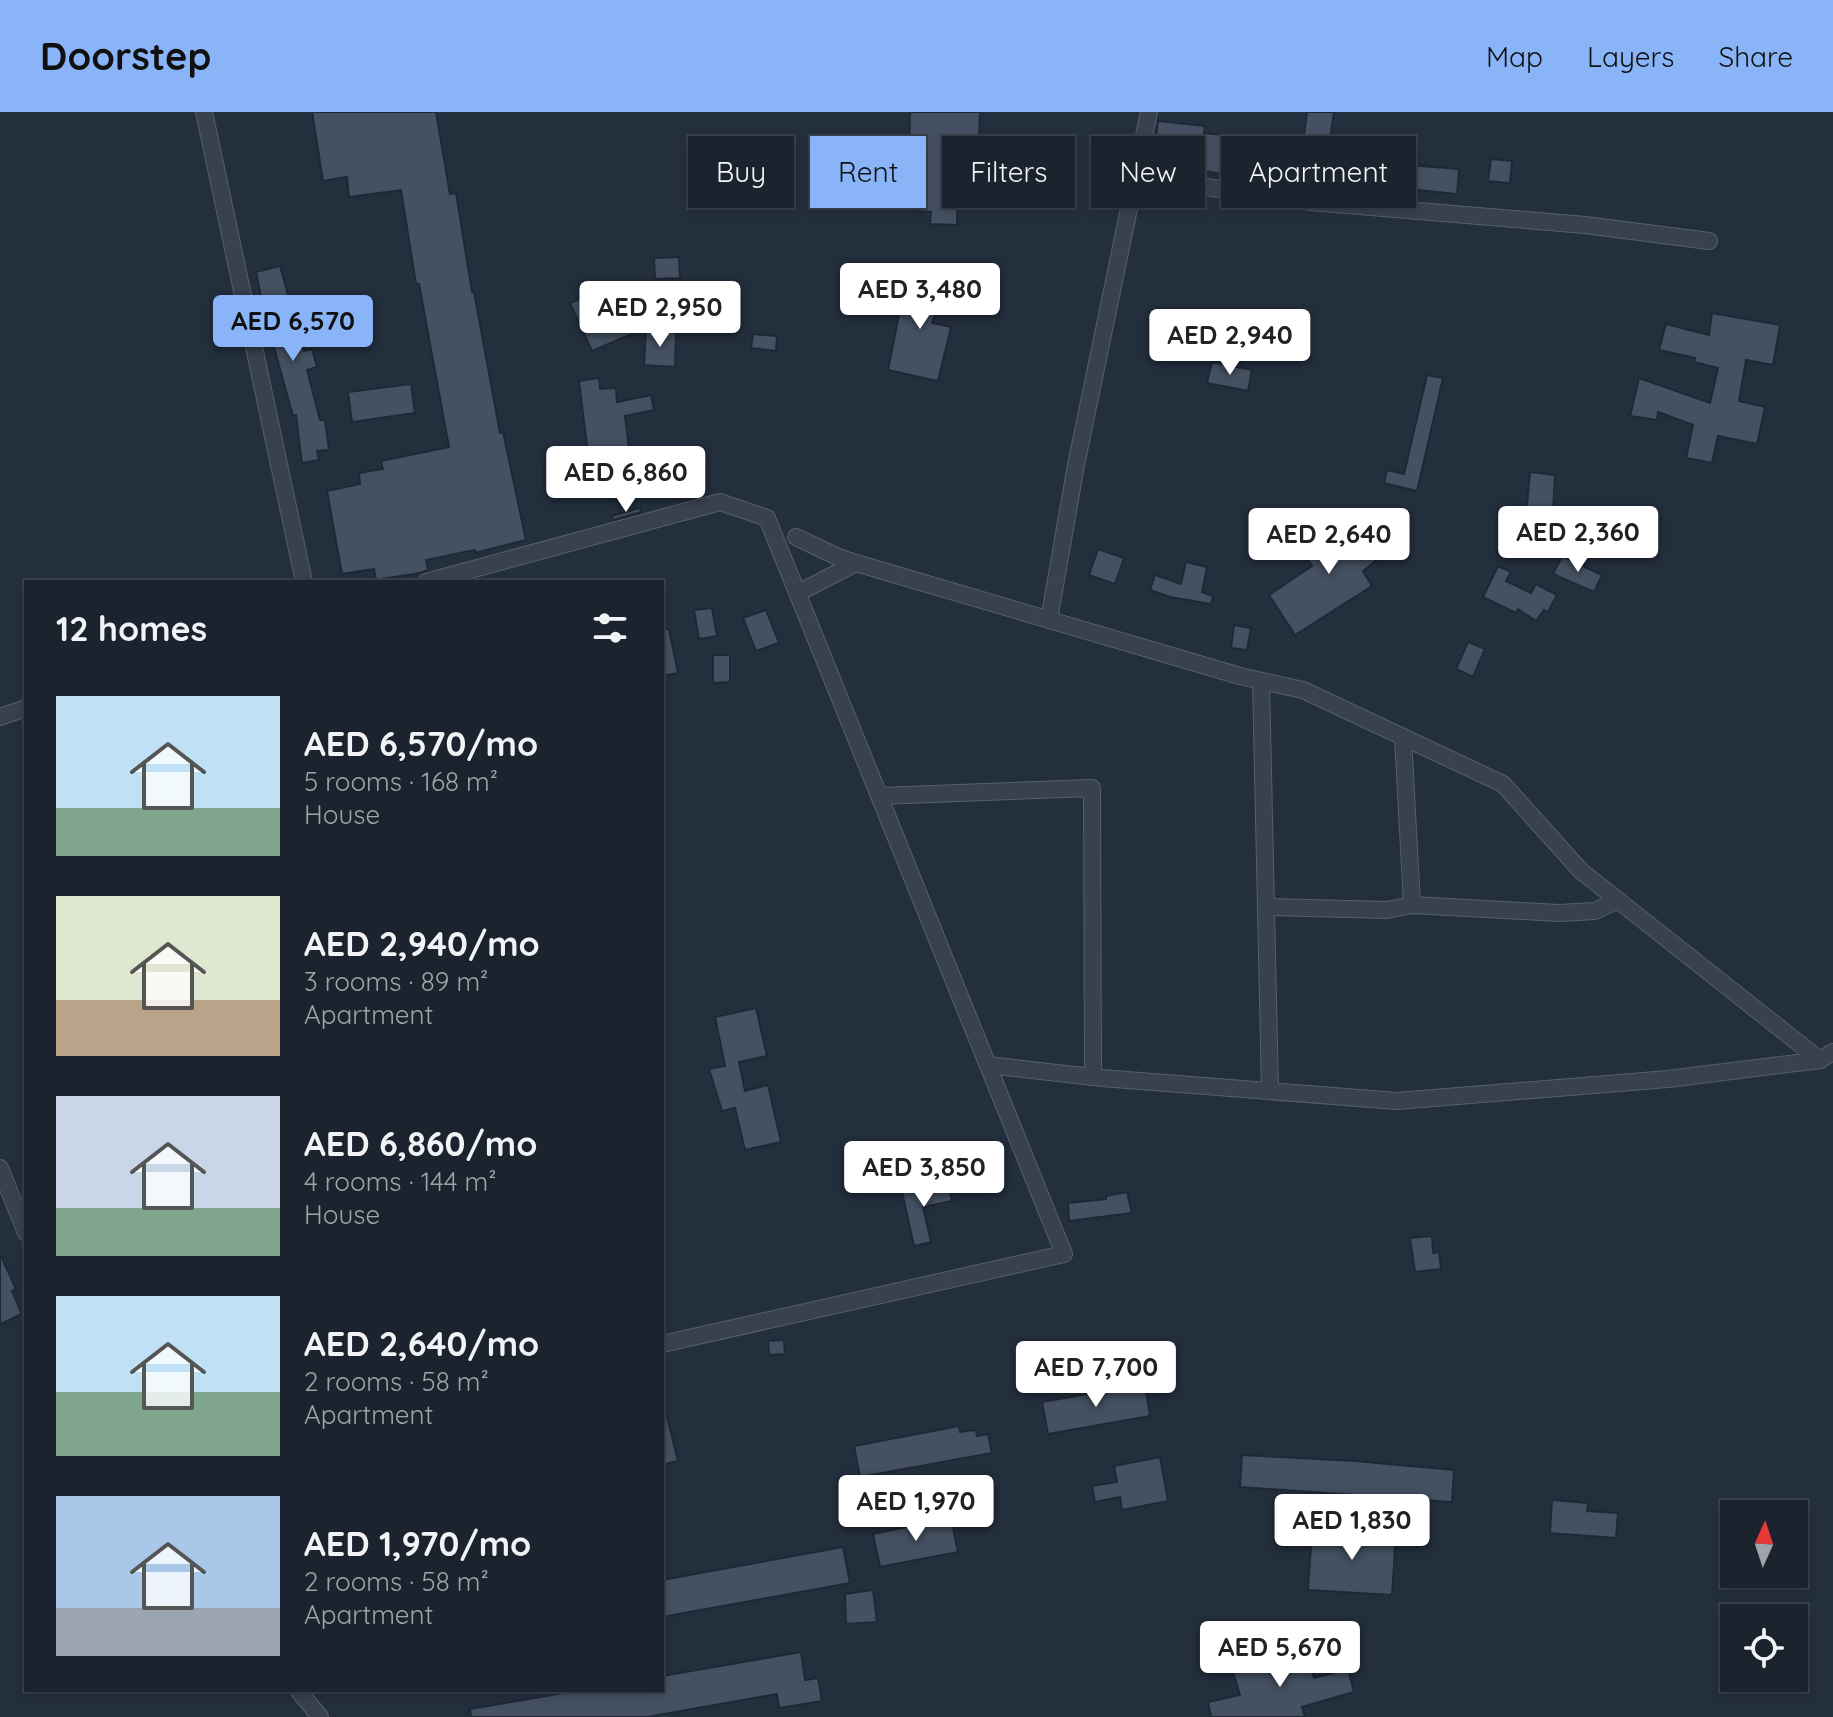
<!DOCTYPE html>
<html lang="en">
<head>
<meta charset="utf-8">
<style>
	body { margin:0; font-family:Quicksand,sans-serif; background:#242b36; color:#f1f3f6; height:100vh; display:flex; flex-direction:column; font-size:30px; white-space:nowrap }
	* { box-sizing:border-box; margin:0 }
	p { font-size:26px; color:#a0a4aa }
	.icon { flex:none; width:44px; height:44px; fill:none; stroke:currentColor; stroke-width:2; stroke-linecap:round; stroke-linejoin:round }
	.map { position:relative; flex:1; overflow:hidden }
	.side { position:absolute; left:24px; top:468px; width:640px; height:1112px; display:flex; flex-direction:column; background:#1b232e; border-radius:0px; box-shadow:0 4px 12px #0003,0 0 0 2px #39404a }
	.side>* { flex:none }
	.guide { position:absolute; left:688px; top:24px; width:760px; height:72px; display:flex; gap:16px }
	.needle { width:52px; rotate:3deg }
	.tools { position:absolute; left:1720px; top:1388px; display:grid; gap:16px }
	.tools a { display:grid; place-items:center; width:88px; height:88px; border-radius:0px; background:#1b232e; box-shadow:0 4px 12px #0003,0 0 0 2px #39404a; font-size:40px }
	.price { position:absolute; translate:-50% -68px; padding:0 18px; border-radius:8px; background:#fff; color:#222; font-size:26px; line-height:52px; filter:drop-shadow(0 2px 4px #0008) }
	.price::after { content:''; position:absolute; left:50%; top:48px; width:24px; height:18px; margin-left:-12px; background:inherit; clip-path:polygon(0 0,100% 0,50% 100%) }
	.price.on { background:#8ab4f8; color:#111 }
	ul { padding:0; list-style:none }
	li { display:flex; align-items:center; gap:24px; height:200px; padding:0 32px }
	li span { display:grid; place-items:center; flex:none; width:224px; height:160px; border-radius:0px; color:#555 }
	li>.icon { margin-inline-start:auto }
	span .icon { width:96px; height:96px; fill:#fffc; stroke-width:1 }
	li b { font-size:34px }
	h2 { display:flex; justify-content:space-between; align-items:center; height:96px; padding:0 32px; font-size:34px }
	.pill { padding:0 28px; border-radius:0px; background:#1b232e; box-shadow:0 4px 12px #0003,0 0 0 2px #39404a; font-size:28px; line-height:72px }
	.pill.on { background:#8ab4f8; color:#111 }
	header { display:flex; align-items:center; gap:48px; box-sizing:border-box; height:112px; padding:0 40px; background:#8ab4f8; color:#111 }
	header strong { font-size:38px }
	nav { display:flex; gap:44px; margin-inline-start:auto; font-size:28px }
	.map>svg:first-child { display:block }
	.building { fill:#455162; stroke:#1f2835; stroke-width:2 }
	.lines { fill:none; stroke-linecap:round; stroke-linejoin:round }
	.minor-casing { stroke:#565f6c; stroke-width:18 }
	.minor { stroke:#38414e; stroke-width:16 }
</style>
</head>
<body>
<header>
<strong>Doorstep</strong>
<nav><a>Map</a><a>Layers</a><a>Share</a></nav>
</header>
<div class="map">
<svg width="1833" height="1605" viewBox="0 0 1833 1605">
	<rect width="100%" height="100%" fill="#242f3e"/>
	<g class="building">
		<polygon points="312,0 436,0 450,82 456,81 472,180 474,180 500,321 503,320 526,428 475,441 475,438 426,448 428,458 420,461 376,468 374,457 342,462 327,379 360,372 359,361 383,357 381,349 449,335 419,172 416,172 401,78 349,85 347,65 323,69"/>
		<polygon points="910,0 980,0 978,50 959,49 957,113 930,112 931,100 917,99 919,50 909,50"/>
		<polygon points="1307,0 1334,0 1325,64 1258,60 1257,69 1222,66 1223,63 1211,60 1152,54 1158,9 1205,14 1204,21 1234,24 1233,31 1302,38"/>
		<polygon points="1383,30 1410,33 1408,53 1459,57 1457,82 1398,76 1352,75 1353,53 1383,54"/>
		<polygon points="1491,47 1512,49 1510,71 1488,69"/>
		<polygon points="679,145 680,166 655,167 654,146"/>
		<polygon points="280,154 304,239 312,237 317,255 307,258 320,308 325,308 329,338 317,339 319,348 302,351 296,303 293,304 264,199 256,160"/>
		<polygon points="912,161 945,172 932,211 951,215 938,269 888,258 901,193"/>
		<polygon points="611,174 632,222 592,239 570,191"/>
		<polygon points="1712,201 1780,213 1773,253 1746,248 1739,289 1765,295 1757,332 1718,324 1712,351 1686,346 1693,313 1658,300 1657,308 1630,304 1639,266 1710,291 1718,256 1694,250 1695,246 1659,238 1666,212 1709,223"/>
		<polygon points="646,218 676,220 675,255 644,253"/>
		<polygon points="753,222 777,224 776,239 751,236"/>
		<polygon points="1212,250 1252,258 1248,279 1207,271"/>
		<polygon points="1427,263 1443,266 1417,379 1384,371 1387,358 1404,362"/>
		<polygon points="599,266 600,277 616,276 617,290 651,283 654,298 625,304 629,337 588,342 579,269"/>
		<polygon points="411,272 415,301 352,310 348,280"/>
		<polygon points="1530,360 1555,363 1552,416 1525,414"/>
		<polygon points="640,396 641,400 613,408 612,404"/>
		<polygon points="1327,412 1341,434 1344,431 1349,439 1383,412 1398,431 1363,459 1372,474 1295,523 1269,483 1312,454 1297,432"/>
		<polygon points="1098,437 1124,446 1115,472 1089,463"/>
		<polygon points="1562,444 1602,463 1594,480 1553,462"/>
		<polygon points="1186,450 1207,455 1202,480 1213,484 1211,492 1170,485 1150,478 1155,463 1181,472"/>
		<polygon points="1498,454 1511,460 1506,469 1531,481 1536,472 1557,483 1548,500 1544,498 1536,509 1518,497 1516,501 1483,485"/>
		<polygon points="712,496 717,524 699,527 694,498"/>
		<polygon points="766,498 779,531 756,539 743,506"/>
		<polygon points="1234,513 1251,516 1247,538 1231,536"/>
		<polygon points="662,517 669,517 678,561 662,564"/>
		<polygon points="1468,530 1485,537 1473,565 1456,557"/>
		<polygon points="713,543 730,543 730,570 713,571"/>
		<polygon points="756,896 767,944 739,950 745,979 768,973 781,1030 745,1038 735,996 722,999 709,957 725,954 715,905"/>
		<polygon points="948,1070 952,1089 923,1095 931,1130 914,1134 902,1080"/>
		<polygon points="1127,1080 1132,1101 1069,1109 1068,1091 1106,1087 1106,1084"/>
		<polygon points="1432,1124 1433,1141 1439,1140 1441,1157 1415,1160 1410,1126"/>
		<polygon points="0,1142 16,1177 12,1179 22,1202 0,1212"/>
		<polygon points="784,1228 785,1242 769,1243 768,1229"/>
		<polygon points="1145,1272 1150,1304 1048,1322 1042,1290"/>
		<polygon points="667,1305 678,1349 662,1353 662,1306"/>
		<polygon points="959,1314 960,1320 976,1318 977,1324 988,1322 992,1341 860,1365 854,1334"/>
		<polygon points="1242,1343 1355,1349 1454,1358 1452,1390 1240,1375"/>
		<polygon points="1160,1345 1168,1389 1122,1398 1120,1385 1095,1390 1092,1374 1117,1370 1114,1354"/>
		<polygon points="1552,1388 1588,1391 1587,1399 1618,1401 1616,1426 1550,1421"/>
		<polygon points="951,1406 958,1440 880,1455 873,1422"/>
		<polygon points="1312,1418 1396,1423 1392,1483 1308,1478"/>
		<polygon points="843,1435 850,1471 662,1505 662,1468"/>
		<polygon points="873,1478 877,1510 846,1512 845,1482"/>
		<polygon points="801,1540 805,1568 818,1566 822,1589 779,1596 777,1582 647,1605 471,1605 470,1597 581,1578 662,1578 662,1564"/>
		<polygon points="1283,1542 1285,1548 1306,1542 1314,1566 1348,1557 1354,1580 1302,1595 1305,1605 1211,1605 1208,1590 1240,1583 1232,1557"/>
	</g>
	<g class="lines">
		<g class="minor-casing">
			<g id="minor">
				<polyline points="204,0 304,470"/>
				<polyline points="1136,65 1311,90 1585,113 1709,129"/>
				<polyline points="796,425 838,445 856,451"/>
				<polyline points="426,470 720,390 767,406 1064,1142 662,1232"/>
				<polyline points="798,481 856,451 1240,564 1303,578 1503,672 1581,759 1820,948"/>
				<polyline points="1049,508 1076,353 1149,0"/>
				<polyline points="1261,569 1270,979"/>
				<polyline points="0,605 26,596"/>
				<polyline points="1403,625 1412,793"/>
				<polyline points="880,684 1092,676 1093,965"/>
				<polyline points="1266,795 1387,798 1412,793 1559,801 1595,799 1618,788"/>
				<polyline points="988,953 1102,966 1397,989 1668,967 1820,948 1833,940"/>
				<polyline points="0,1056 26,1121"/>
				<polyline points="298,1578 320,1605"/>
			</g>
		</g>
		<use href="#minor" class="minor"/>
	</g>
</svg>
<div class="tools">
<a><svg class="needle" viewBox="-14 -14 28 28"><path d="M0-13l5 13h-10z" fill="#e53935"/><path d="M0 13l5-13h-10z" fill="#a0a4aa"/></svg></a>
<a><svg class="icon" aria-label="locate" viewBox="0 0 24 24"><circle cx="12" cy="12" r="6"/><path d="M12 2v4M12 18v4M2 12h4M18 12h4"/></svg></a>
</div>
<b class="price" style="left:920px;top:219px">AED 3,480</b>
<b class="price" style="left:660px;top:237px">AED 2,950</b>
<b class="price on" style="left:293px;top:251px">AED 6,570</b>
<b class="price" style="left:1230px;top:265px">AED 2,940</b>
<b class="price" style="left:626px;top:402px">AED 6,860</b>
<b class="price" style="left:1578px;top:462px">AED 2,360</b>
<b class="price" style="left:1329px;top:464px">AED 2,640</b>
<b class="price" style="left:924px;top:1097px">AED 3,850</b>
<b class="price" style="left:1096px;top:1297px">AED 7,700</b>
<b class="price" style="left:916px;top:1431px">AED 1,970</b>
<b class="price" style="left:1352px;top:1450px">AED 1,830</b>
<b class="price" style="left:1280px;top:1577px">AED 5,670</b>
<div class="guide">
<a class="pill">Buy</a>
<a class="pill on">Rent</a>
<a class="pill">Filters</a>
<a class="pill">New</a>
<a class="pill">Apartment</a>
</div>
<section class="side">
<h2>12 homes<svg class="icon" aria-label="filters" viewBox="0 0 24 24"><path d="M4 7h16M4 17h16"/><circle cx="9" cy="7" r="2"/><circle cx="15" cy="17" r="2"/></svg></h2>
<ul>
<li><span style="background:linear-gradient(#bfe0f5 70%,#7fa58c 0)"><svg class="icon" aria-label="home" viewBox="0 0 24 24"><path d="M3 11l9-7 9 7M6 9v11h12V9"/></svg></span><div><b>AED 6,570/mo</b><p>5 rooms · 168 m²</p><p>House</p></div></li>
<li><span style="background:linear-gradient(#dfe7d0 65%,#b9a48a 0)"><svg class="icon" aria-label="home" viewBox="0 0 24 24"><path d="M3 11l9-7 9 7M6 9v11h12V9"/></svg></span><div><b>AED 2,940/mo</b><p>3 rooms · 89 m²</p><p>Apartment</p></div></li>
<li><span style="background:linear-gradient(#c9d6e8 70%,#7fa58c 0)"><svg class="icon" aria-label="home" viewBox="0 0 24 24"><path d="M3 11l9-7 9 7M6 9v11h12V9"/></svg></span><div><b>AED 6,860/mo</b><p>4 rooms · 144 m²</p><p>House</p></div></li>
<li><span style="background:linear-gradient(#bfe0f5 60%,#7fa58c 0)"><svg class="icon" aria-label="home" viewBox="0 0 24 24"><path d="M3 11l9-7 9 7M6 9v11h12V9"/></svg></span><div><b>AED 2,640/mo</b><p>2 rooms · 58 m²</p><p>Apartment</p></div></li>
<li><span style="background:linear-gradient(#a9c7e8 70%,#9aa5b1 0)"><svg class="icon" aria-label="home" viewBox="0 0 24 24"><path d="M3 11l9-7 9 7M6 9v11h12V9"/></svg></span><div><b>AED 1,970/mo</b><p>2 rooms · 58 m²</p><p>Apartment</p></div></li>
</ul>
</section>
</div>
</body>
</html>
